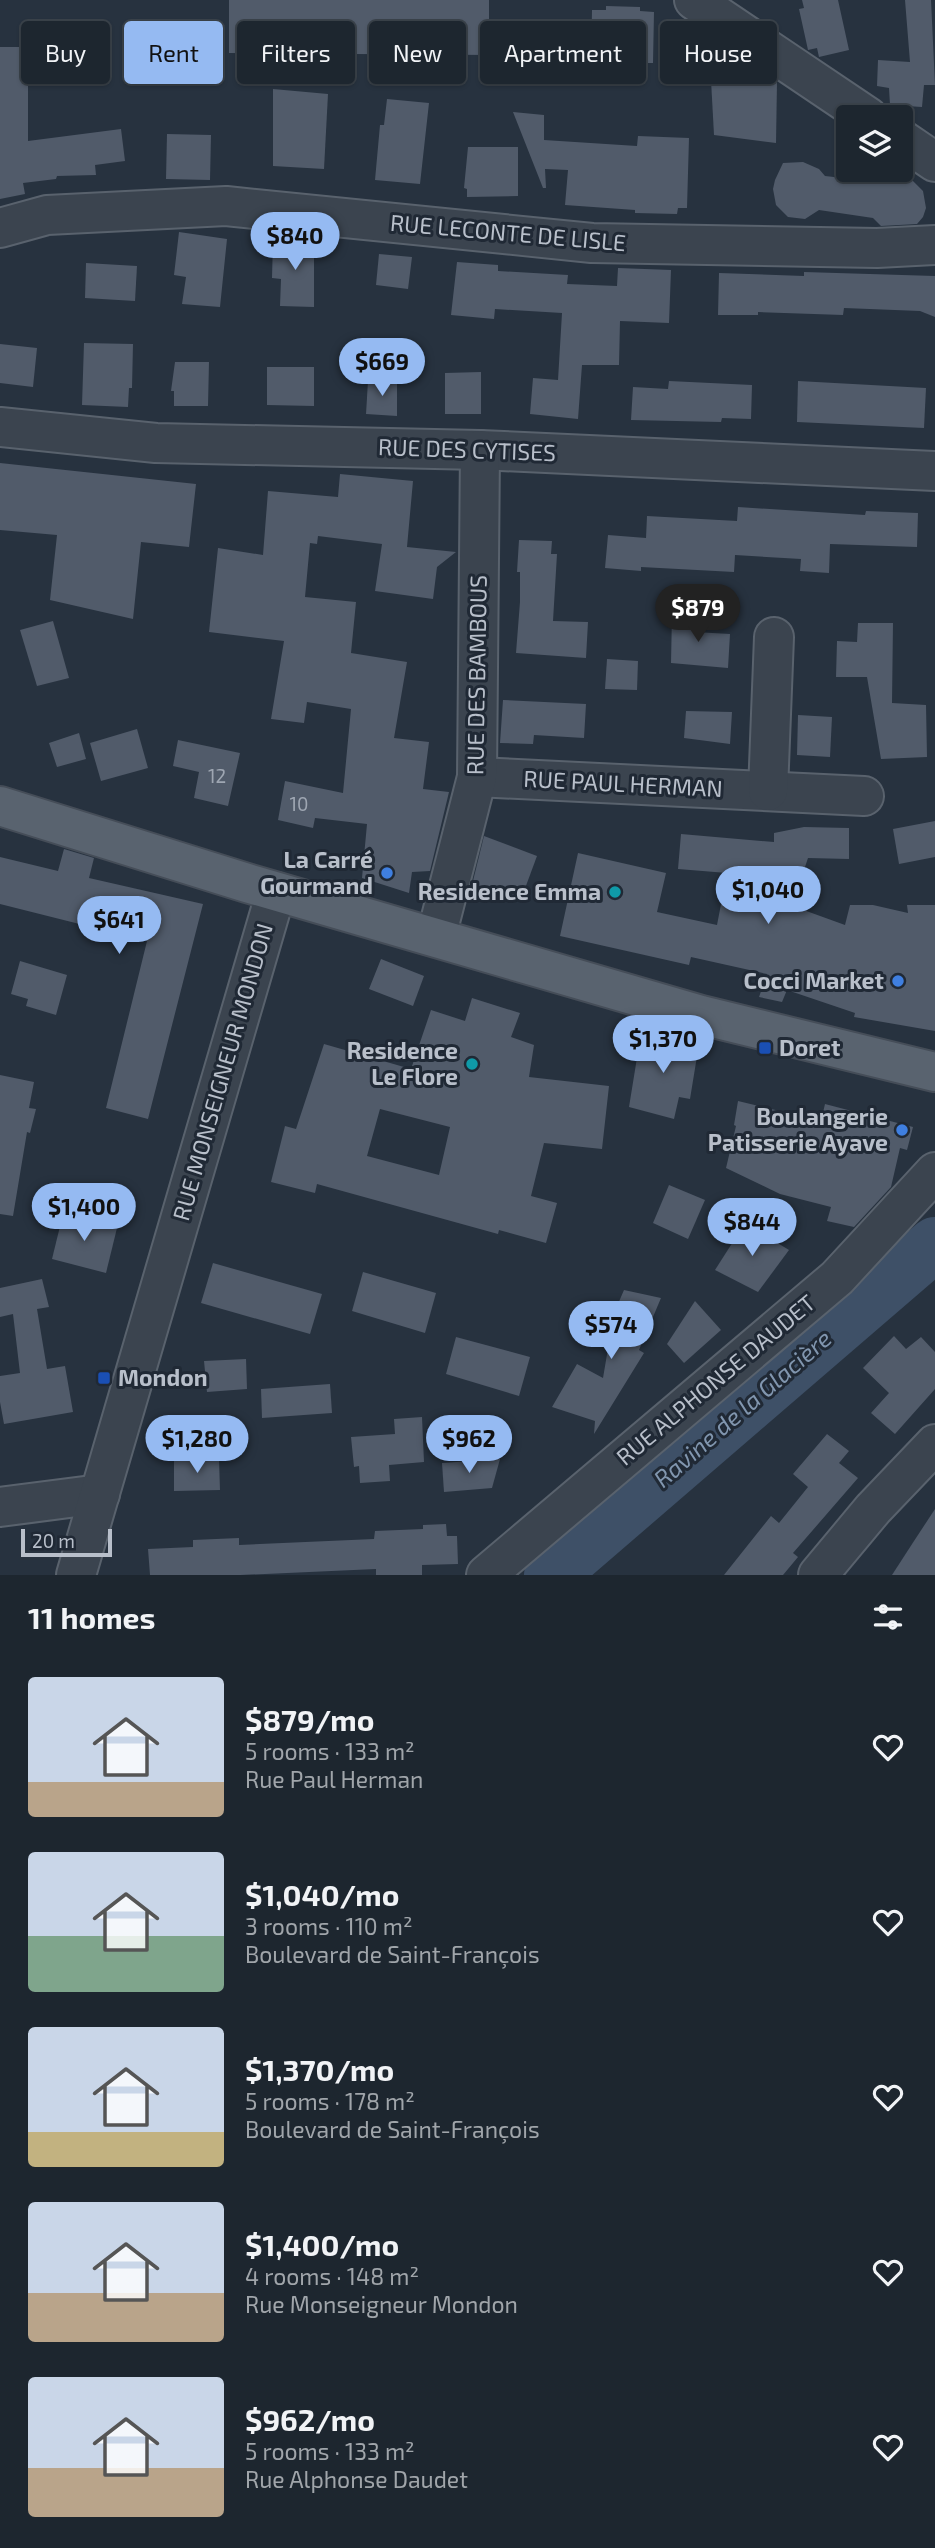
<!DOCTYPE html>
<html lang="en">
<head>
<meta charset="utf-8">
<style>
	body { margin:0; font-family:"Exo 2",sans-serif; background:#252e37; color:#f1f3f6; height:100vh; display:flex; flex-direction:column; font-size:26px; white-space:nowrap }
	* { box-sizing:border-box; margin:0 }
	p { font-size:23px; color:#a0a5aa }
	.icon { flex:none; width:38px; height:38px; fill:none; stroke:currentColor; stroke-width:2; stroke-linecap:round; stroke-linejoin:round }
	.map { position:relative; height:1575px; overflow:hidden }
	.details { display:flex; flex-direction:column; background:#1d262f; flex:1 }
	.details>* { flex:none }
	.hud { position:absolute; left:21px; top:21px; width:894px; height:63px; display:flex; gap:14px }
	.controls { position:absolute; left:836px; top:105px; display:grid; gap:14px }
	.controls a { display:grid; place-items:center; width:77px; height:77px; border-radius:7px; background:#1d262f; box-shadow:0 2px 5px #0004,0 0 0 2px #3b434b; font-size:35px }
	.scale { position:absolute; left:21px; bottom:18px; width:91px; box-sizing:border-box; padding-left:7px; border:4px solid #b8bfca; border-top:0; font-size:19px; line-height:24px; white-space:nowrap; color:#b8bfca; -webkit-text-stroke:5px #202935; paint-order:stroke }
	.price { position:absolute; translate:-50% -60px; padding:0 16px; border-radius:24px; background:#95baf2; color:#111; font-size:23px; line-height:46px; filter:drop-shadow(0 2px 4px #0008) }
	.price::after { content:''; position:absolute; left:50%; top:42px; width:21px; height:16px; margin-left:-10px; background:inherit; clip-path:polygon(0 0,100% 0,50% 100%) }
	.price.selected { background:#222; color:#fff }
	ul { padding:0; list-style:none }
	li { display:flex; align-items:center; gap:21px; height:175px; padding:0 28px }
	li span { display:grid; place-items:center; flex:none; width:196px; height:140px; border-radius:7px; color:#555 }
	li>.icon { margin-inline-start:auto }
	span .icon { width:84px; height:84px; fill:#fffc; stroke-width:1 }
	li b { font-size:30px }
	h2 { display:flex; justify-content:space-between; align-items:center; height:84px; padding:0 28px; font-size:30px }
	.pill { padding:0 24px; border-radius:7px; background:#1d262f; box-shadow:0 2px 5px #0004,0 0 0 2px #3b434b; font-size:24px; line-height:63px }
	.pill.selected { background:#95baf2; color:#111 }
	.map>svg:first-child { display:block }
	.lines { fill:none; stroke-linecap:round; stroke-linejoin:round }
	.river { stroke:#3e5067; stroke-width:54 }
	.building { fill:#515b6a; fill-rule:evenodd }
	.minor-casing { stroke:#59626d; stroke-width:42 }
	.major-casing { stroke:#454d58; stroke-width:42 }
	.minor { stroke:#3b444f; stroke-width:38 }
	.major { stroke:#59636f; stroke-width:38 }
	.shop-dot { fill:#3f7fe0; stroke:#202935; stroke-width:2.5 }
	.culture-dot { fill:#0f9aa8; stroke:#202935; stroke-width:2.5 }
	.transit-dot { fill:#1a4fb4; stroke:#202935; stroke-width:2.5 }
	.labels { text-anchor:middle; stroke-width:6; stroke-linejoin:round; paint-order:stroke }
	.number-label { font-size:19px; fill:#9ea6b2 }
	.street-label { font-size:23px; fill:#b8bfca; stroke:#202935 }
	.poi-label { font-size:23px; font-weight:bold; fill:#b8bfca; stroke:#202935; text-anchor:end }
	.water-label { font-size:24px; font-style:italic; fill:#8196af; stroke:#202935 }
</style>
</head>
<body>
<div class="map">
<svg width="935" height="1575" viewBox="0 0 935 1575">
	<rect width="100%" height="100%" fill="#27323f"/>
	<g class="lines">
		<polyline class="river" points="551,1575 935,1244"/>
	</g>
	<g class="building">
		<polygon points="229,0 489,0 489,55 229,53"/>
		<polygon points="802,0 838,0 849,50 819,57 817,48 808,50 799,9 804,8"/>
		<polygon points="905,0 931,0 935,85 924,85 922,107 890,105 889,88 877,86 878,60 910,62"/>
		<polygon points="606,6 640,7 640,11 654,12 653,63 639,63 639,67 605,67 605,62 591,61 592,10 606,10"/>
		<polygon points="0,47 28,47 28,141 121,129 125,161 95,165 96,175 57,176 56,179 23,183 25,194 0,199"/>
		<polygon points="773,79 777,82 776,143 714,135 711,80"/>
		<polygon points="273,89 328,94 324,169 273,166"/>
		<polygon points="387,99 429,103 420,184 375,180 380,125 384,125"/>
		<polygon points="513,112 544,115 544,140 637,146 638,136 689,138 687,208 678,208 677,214 635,213 635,210 565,205 568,170 545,169 546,188 543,188"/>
		<polygon points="167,134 211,135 210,180 166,179"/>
		<polygon points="468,147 518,147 518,196 467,197 467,189 464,188"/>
		<polygon points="803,162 819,169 825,176 879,182 895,176 911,179 923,191 926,208 923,217 917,224 881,226 873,218 819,210 805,219 788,217 776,205 773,189 775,180 783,163"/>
		<polygon points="179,232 227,239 220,307 182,304 186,277 174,275"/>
		<polygon points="273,240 314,241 314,307 280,306 281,279 272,278"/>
		<polygon points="379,254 412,257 408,289 376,285"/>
		<polygon points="457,262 498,265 498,271 568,275 567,284 617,286 618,268 671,270 669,323 620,321 619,365 582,365 578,419 530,414 533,378 558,380 562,313 495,309 494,319 451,315"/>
		<polygon points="86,263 137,266 135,301 85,298"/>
		<polygon points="804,272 935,276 935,317 920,311 844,308 843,315 758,312 758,315 718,315 719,273 804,276"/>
		<polygon points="84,343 133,344 132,388 129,388 128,407 82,405"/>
		<polygon points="0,344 37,348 33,387 0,383"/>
		<polygon points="175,362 209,362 208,406 174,406 174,391 171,391"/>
		<polygon points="267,367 314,367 314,406 267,405"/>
		<polygon points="481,372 481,414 445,414 445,373"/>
		<polygon points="368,381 397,382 397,416 366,414"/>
		<polygon points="669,381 752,385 751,419 722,418 721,422 631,420 633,387 668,389"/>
		<polygon points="798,381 926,388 924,428 797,422"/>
		<polygon points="0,463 196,484 189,547 141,542 133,619 50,600 57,535 0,530"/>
		<polygon points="340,474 413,481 407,547 456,552 437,567 433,599 375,591 382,544 318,536 317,544 310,543 305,597 356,602 351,653 407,662 394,738 429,742 423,789 449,792 430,871 412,872 409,893 362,878 367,824 315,818 313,828 278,820 285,781 343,793 351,709 307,702 304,723 271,719 284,641 209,632 218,548 263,555 268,491 338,497"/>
		<polygon points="738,507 865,515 866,511 918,513 917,547 830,544 829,573 800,571 801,559 735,555 734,572 641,567 641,571 605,568 608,535 646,538 647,516 737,521"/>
		<polygon points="519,540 552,541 551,554 557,554 553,621 588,622 586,658 516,653 520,602 520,572 517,572"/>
		<polygon points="672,614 696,615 695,632 730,634 728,668 671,663"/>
		<polygon points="53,621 69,678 37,686 20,630"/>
		<polygon points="858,623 893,623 892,703 926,705 927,757 881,759 867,677 836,677 837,641 857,642"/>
		<polygon points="607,659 638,661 637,690 605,689"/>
		<polygon points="503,700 586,704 584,738 534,735 533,744 500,743"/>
		<polygon points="686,711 732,712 730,744 684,738"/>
		<polygon points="798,715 832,717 830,757 797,755"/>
		<polygon points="137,729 148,768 101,781 90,743"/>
		<polygon points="79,733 86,759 57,767 49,743"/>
		<polygon points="178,740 240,753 228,806 194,798 199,772 173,766"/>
		<polygon points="935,821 935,857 899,864 893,829"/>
		<polygon points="804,827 849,828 849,859 808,858 800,882 764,888 766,904 787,904 845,925 850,905 873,905 908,913 907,905 935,905 935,1031 854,1017 855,1013 787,990 782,1002 759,997 767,974 691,957 689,965 560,936 578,853 666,873 657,912 717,925 727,873 678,869 681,834 774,842 774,833"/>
		<polygon points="484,836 537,856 520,902 472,885"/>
		<polygon points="64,849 94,858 89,878 203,904 148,1119 106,1108 147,941 0,904 0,857 58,871"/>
		<polygon points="381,959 424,976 413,1006 369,989"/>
		<polygon points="20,961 67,975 56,1015 26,1006 28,999 11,994"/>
		<path d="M472,998L520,1013L511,1037L534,1045L529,1077L609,1086L602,1149L544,1143L531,1196L557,1203L546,1243L499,1230L498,1234L317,1184L315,1193L271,1182L285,1126L296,1129L324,1044L411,1069L431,1010L465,1021ZM380,1109L450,1127L439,1175L367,1156Z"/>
		<polygon points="641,1033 699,1044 690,1099 679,1097 674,1119 629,1107"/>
		<polygon points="0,1075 34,1082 29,1108 36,1109 30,1133 27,1132 13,1216 0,1214"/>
		<polygon points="738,1101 821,1121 825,1104 913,1127 907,1150 900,1148 891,1187 854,1227 827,1221 831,1207 780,1194 726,1168 736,1126 734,1125"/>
		<polygon points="669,1185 705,1200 688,1239 653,1223"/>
		<polygon points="63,1214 117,1228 106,1273 52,1259"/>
		<polygon points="745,1223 789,1250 758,1292 715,1270"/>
		<polygon points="213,1263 322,1294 310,1334 201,1303"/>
		<polygon points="363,1272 436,1293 425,1333 352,1311"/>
		<polygon points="42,1279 49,1307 37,1309 47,1369 65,1366 73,1412 4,1424 0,1402 0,1376 20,1373 13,1314 0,1317 0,1288"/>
		<polygon points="624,1290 661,1298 639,1350 644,1353 594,1434 595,1421 552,1407 577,1364 603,1378 614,1313"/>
		<polygon points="695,1301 721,1330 684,1363 667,1344"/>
		<polygon points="894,1336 906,1349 921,1337 935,1352 935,1389 895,1434 871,1413 889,1393 863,1368"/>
		<polygon points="456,1337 530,1357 519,1396 446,1374"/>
		<polygon points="246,1359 247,1389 207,1392 204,1361"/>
		<polygon points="330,1384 332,1413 262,1418 261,1389"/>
		<polygon points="422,1417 424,1462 389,1465 390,1481 360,1483 359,1466 354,1467 351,1437 395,1434 394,1419"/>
		<polygon points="827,1434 849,1451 839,1463 858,1478 793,1553 798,1557 783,1575 724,1575 771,1516 779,1523 808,1487 793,1474"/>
		<polygon points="219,1459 220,1490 174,1491 174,1460"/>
		<polygon points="500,1459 492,1488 444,1492 442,1463"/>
		<polygon points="935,1509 935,1575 892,1575 914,1541"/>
		<polygon points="446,1524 447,1536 457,1536 458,1564 422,1565 422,1575 376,1575 376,1569 240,1575 150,1575 148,1549 193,1547 193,1540 239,1538 239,1545 374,1539 375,1531 423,1529 423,1525"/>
	</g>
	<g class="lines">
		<g class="minor-casing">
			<g id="minor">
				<polyline points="694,0 868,117"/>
				<polyline points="901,139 935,162"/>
				<polyline points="0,228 47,215 226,206 592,243 877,248 935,245"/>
				<polyline points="0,427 156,443 480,450 935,471"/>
				<polyline points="477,777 864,796"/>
				<polyline points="768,791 774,637"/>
				<polyline points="436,937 477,777 480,450"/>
				<polyline points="0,1507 100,1494"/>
				<polyline points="76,1575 276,892"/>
				<polyline points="486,1575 837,1278 935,1172"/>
				<polyline points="818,1575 873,1509 935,1444"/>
			</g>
		</g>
		<g class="major-casing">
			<polyline id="major" points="0,806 247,883 701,1015 935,1072"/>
		</g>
		<use href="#minor" class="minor"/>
		<use href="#major" class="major"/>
	</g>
	<g class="shop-dot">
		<circle cx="387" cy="873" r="7"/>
		<circle cx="898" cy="981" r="7"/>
		<circle cx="902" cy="1130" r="7"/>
	</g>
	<g class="culture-dot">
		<circle cx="615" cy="892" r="7"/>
		<circle cx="472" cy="1064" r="7"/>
	</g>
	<g class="transit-dot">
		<rect x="758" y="1041" width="14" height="14" rx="3.5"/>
		<rect x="97" y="1371" width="14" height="14" rx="3.5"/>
	</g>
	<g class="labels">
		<g class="number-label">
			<text x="217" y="783">12</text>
			<text x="299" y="811">10</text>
		</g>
		<g class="street-label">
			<text transform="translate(508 233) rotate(5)" y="8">RUE LECONTE DE LISLE</text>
			<text transform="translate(467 450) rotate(2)" y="8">RUE DES CYTISES</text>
			<text transform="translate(477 675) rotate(-89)" y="8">RUE DES BAMBOUS</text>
			<text transform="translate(623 784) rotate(3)" y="8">RUE PAUL HERMAN</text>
			<text transform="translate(223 1072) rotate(-74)" y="8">RUE MONSEIGNEUR MONDON</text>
			<text transform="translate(716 1380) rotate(-40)" y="8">RUE ALPHONSE DAUDET</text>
		</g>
		<g class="poi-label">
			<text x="373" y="868">La Carré<tspan x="373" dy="26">Gourmand</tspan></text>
			<text x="601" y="900">Residence Emma</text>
			<text x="884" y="989">Cocci Market</text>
			<text x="779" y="1056" text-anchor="start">Doret</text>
			<text x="458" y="1059">Residence<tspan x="458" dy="26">Le Flore</tspan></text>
			<text x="888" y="1125">Boulangerie<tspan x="888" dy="26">Patisserie Ayave</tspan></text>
			<text x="118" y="1386" text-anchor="start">Mondon</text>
		</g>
		<g class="water-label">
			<text transform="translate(743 1409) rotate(-41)" y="8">Ravine de la Glacière</text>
		</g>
	</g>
</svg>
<div class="controls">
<a><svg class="icon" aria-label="layers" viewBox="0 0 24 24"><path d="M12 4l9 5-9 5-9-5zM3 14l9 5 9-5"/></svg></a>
</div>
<div class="scale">20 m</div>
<b class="price" style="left:295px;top:272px">$840</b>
<b class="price" style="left:382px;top:398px">$669</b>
<b class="price selected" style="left:698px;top:644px">$879</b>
<b class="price" style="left:768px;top:926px">$1,040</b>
<b class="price" style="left:119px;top:956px">$641</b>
<b class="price" style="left:663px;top:1075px">$1,370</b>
<b class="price" style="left:84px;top:1243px">$1,400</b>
<b class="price" style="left:752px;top:1258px">$844</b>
<b class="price" style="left:611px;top:1361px">$574</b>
<b class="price" style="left:197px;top:1475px">$1,280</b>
<b class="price" style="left:469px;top:1475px">$962</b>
<div class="hud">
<a class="pill">Buy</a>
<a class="pill selected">Rent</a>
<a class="pill">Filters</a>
<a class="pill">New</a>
<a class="pill">Apartment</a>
<a class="pill">House</a>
</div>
</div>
<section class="details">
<h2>11 homes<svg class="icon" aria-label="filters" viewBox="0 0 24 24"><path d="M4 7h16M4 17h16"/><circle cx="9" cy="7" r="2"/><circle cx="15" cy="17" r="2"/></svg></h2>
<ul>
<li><span style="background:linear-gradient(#c9d6e8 75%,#b9a48a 0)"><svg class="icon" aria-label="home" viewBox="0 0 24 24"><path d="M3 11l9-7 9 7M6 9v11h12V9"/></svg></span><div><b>$879/mo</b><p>5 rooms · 133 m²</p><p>Rue Paul Herman</p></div><svg class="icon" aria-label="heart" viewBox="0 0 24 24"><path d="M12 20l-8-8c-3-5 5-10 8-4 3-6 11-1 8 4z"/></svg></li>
<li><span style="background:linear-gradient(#c9d6e8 60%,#7fa58c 0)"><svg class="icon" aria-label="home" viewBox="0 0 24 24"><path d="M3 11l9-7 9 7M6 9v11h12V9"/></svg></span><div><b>$1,040/mo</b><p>3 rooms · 110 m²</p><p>Boulevard de Saint-François</p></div><svg class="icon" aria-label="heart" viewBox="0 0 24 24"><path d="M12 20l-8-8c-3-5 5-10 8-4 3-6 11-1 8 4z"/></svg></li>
<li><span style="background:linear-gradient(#c9d6e8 75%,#c2b280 0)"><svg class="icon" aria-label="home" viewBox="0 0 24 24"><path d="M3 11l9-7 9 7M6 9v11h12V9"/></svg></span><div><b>$1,370/mo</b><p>5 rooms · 178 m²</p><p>Boulevard de Saint-François</p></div><svg class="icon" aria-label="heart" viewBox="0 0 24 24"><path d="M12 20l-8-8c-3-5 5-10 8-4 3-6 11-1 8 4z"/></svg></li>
<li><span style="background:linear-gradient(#c9d6e8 65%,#b9a48a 0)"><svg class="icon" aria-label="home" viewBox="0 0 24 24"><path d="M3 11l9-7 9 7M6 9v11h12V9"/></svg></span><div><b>$1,400/mo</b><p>4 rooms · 148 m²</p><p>Rue Monseigneur Mondon</p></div><svg class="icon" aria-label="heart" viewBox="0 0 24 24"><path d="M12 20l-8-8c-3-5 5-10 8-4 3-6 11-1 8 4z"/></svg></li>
<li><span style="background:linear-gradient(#c9d6e8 65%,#b9a48a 0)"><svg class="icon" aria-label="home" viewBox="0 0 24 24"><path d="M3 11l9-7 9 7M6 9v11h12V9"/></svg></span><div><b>$962/mo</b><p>5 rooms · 133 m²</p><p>Rue Alphonse Daudet</p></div><svg class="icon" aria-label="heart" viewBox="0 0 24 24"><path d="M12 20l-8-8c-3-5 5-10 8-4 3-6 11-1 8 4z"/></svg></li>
</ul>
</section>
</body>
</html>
